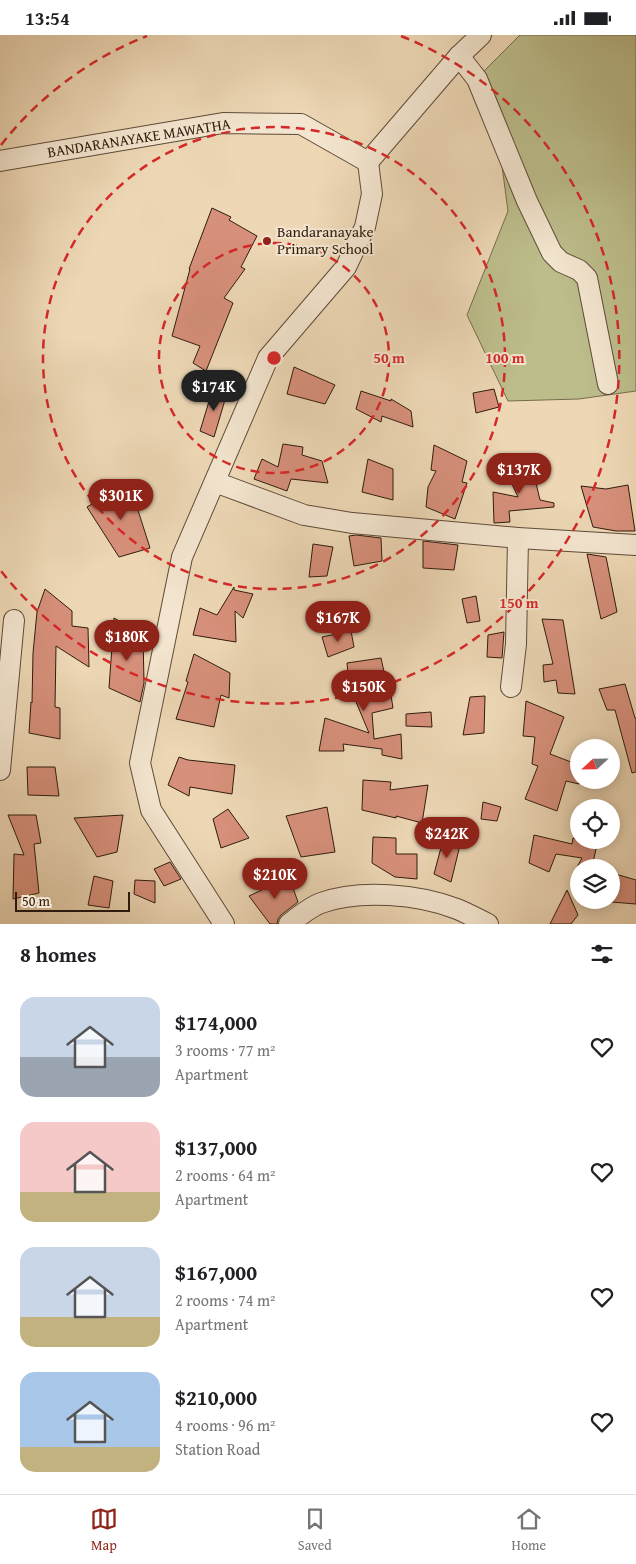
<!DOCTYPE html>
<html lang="en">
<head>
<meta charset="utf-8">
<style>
	body { margin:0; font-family:"Gentium Book Plus",serif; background:#f2f2f2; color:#202124; height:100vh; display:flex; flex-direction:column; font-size:19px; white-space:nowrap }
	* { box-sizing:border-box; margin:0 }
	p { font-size:16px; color:#757577 }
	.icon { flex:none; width:28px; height:28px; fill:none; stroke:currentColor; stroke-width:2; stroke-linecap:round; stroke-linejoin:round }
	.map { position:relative; height:889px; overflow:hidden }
	.drawer { display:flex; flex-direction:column; background:#fff; flex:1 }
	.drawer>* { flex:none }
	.needle { width:32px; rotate:248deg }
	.fabs { position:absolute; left:570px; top:704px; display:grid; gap:10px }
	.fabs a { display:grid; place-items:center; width:50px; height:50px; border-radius:50%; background:#fff; box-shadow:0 2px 12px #0003; font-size:25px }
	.scale { position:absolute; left:15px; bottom:12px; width:115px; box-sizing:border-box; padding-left:5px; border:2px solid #301c0e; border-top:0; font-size:14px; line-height:18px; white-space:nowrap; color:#301c0e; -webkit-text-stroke:4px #f3e5cf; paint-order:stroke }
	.price { position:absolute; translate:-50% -42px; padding:0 11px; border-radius:18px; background:#8f2418; color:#fff; font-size:16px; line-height:32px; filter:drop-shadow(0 1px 2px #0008) }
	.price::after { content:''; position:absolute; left:50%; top:30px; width:15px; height:11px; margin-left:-8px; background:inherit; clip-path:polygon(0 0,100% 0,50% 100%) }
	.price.selected { background:#222; color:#fff }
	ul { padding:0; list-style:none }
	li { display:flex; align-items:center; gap:15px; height:125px; padding:0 20px }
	li span { display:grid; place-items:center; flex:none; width:140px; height:100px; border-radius:15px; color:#555 }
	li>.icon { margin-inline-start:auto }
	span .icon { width:60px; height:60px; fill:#fffc; stroke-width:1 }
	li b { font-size:21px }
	h2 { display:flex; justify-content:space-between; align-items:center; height:60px; padding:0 20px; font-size:21px }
	.status { display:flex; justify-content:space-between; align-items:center; height:35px; padding:0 25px; background:#fff; direction:ltr }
	.status svg { height:14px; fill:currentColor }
	.tab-bar { display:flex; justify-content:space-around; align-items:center; height:70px; border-top:1px solid #e0e0e0; background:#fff; font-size:14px; color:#757577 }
	.tab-bar a { display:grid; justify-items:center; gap:2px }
	.tab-bar .selected { color:#8f2418 }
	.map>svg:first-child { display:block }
	.green { fill:#bcbd8b; stroke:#766c4c }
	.building { fill:#d7907b; stroke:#301c0e }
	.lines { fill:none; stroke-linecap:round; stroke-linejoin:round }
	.minor-casing { stroke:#5f4b38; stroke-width:22 }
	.minor { stroke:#f3e5cf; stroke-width:20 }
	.ring { fill:none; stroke:#d62828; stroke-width:2.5; stroke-dasharray:9 6 }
	.poi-dot { fill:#8f2418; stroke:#f3e5cf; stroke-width:2 }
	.labels { text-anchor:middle; stroke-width:4; stroke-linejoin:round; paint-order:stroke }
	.street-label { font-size:15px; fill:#301c0e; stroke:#f3e5cf }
	.poi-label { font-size:15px; fill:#301c0e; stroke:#f3e5cf; text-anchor:start }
	.centre { fill:#d62828; stroke:#f3e5cf; stroke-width:2.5 }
	.ring-label { font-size:15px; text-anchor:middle; font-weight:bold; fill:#d62828; stroke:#f3e5cf; stroke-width:4; stroke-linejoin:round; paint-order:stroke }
</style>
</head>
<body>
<div class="status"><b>13:54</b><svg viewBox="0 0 49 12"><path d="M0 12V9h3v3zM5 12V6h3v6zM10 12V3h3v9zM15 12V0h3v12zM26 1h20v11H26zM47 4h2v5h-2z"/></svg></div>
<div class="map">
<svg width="636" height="889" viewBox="0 0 636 889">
	<rect width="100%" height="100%" fill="#edd7b5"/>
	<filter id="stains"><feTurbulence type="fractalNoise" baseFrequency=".004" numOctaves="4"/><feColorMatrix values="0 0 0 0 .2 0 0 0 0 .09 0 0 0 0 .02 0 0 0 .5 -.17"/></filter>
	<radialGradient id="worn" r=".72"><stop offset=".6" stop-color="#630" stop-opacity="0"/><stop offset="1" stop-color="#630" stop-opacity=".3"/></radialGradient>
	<polygon class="green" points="520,0 636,0 636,356 579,364 508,366 467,280 508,176 493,63 481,39"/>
	<g class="building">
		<polygon points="212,173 231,182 229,185 257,201 241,232 245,234 224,263 233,268 206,336 193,328 200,311 172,301 190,234 189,234"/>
		<polygon points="294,332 335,350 325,369 287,359"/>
		<polygon points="214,350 227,358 214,402 200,396"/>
		<polygon points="494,354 499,372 476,378 473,358"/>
		<polygon points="361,356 391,366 391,364 411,376 413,392 382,381 381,387 356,374"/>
		<polygon points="283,409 303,412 302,420 322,426 328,448 291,444 287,456 254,444 262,424 278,432"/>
		<polygon points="434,410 467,426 462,447 467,448 455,484 426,472 428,452 436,436 431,435"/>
		<polygon points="368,424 393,434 393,465 362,457"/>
		<polygon points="536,432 538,448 536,448 540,465 554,468 554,472 509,476 510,487 494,488 493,457 518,462 505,434"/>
		<polygon points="129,447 150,513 119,522 87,472"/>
		<polygon points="628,450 635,496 616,496 593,492 581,451 606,454"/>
		<polygon points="356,500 381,503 382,526 354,531 349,501"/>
		<polygon points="423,506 458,510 454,535 423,533"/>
		<polygon points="313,509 333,512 327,541 309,542"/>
		<polygon points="587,519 606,522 617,577 601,584"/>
		<polygon points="234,552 234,555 253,559 243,583 235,576 236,607 193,600 200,573 217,580"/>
		<polygon points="45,554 72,576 72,591 88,593 89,632 56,611 55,672 60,673 60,704 29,698 31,667 32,668 33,618 37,577"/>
		<polygon points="476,561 480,586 467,588 462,564"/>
		<polygon points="114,583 143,600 144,648 140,667 109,653"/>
		<polygon points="542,584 563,585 575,659 558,658 556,645 544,647 543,630 553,629"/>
		<polygon points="351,596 354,612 328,622 322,602"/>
		<polygon points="504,597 502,623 487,622 488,600"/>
		<polygon points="194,619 230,638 229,663 221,660 214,692 176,684 188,647 186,646"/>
		<polygon points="381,623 388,655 390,654 393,673 372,678 374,704 401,699 402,724 382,720 382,714 343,709 344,716 319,716 325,683 369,698 349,650 347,628"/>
		<polygon points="625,649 635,683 636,683 636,737 632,738 615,675 607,675 599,654"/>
		<polygon points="485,661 484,698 463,700 470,662"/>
		<polygon points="526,666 564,682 550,719 579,730 579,749 566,746 557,776 525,764 538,731 532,729 535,702 523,701"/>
		<polygon points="431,677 432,692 406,691 406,679"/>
		<polygon points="179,722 188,725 235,730 232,759 190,752 189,761 168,750"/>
		<polygon points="27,732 55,732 59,761 28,760"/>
		<polygon points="363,745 391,747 390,755 428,750 422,788 396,781 396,783 362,775"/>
		<polygon points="483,767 501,772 497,786 481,784"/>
		<polygon points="327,772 335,817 301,822 286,781"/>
		<polygon points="228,774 249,803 221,813 213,784"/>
		<polygon points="8,780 36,780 41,808 34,809 39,858 13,864 14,819 24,820"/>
		<polygon points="123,780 117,817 97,822 74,783"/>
		<polygon points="534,800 572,809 573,803 590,807 591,805 598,805 592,832 577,832 582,823 556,819 549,837 529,828"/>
		<polygon points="373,802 396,803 396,819 417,819 417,844 395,842 372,828"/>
		<polygon points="443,805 461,806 451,847 434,839"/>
		<polygon points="170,827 181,844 164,851 154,834"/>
		<polygon points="612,838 636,845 636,869 611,867"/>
		<polygon points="94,841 113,846 109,873 88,870"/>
		<polygon points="289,842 298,867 281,880 278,884 277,889 270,889 249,861"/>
		<polygon points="135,845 155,846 155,868 134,859"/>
		<polygon points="567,855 578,880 571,889 550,889"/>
	</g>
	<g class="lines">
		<g class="minor-casing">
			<g id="minor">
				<polyline points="459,21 477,44 527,166 552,218 561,227 579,235 587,243 608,349"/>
				<polyline points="0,126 223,88 301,89 368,127 459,21 481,0"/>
				<polyline points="215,447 304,480 352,488 518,503 636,510"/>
				<polyline points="511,652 516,609 518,503"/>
				<polyline points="0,735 14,585"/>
				<polyline points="224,889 151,775 140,728 182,522 268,323 346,232 365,192 372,159 368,127"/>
				<path d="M289,889C298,882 310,872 321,868C359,854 419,859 457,874C467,878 478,884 488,889"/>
			</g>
		</g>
		<use href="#minor" class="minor"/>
	</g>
	<g class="ring">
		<circle cx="274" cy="323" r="115"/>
		<circle cx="274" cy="323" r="231"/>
		<path d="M1 110A346 346 0 0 1 147 1M401 1A346 346 0 1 1 1 536"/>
	</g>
	<circle class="poi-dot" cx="267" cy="206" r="5"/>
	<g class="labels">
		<g class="street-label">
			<text transform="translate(139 103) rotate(-9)" y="5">BANDARANAYAKE MAWATHA</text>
		</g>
		<g class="poi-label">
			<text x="277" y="202">Bandaranayake<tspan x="277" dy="17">Primary School</tspan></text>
		</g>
	</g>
	<circle cx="274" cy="323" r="8" class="centre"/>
	<g class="ring-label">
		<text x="389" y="328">50 m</text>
		<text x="505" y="328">100 m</text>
		<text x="519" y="573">150 m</text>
	</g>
	<rect width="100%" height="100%" filter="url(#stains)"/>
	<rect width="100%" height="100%" fill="url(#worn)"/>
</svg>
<div class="fabs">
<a><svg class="needle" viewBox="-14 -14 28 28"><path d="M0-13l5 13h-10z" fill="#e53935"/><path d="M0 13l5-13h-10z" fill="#757577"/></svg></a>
<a><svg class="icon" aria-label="locate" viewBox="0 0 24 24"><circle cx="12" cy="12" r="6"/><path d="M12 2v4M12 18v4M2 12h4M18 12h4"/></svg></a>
<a><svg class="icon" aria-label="layers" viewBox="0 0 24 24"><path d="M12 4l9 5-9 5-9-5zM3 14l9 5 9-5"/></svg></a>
</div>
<div class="scale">50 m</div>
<b class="price selected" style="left:214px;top:377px">$174K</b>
<b class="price" style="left:519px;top:460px">$137K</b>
<b class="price" style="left:121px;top:486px">$301K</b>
<b class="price" style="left:338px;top:608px">$167K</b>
<b class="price" style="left:127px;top:627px">$180K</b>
<b class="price" style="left:364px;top:677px">$150K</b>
<b class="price" style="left:447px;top:824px">$242K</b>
<b class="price" style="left:275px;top:865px">$210K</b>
</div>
<section class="drawer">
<h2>8 homes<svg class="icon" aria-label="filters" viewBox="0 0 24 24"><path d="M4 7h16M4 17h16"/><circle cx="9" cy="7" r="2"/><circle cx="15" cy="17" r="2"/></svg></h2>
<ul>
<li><span style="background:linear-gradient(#c9d6e8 60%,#9aa5b1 0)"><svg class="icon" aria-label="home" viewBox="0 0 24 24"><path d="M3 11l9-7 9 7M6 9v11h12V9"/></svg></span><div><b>$174,000</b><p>3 rooms · 77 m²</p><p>Apartment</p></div><svg class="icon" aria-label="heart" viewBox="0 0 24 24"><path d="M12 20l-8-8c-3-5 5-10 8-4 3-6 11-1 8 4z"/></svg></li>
<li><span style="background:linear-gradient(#f6c9c9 70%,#c2b280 0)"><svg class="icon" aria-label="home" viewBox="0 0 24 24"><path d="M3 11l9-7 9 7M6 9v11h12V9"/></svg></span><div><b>$137,000</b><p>2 rooms · 64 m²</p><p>Apartment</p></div><svg class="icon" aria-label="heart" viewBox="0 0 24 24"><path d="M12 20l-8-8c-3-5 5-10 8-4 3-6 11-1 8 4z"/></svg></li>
<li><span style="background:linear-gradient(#c9d6e8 70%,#c2b280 0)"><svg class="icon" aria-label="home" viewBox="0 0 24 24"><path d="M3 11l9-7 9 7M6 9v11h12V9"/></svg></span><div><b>$167,000</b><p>2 rooms · 74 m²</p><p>Apartment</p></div><svg class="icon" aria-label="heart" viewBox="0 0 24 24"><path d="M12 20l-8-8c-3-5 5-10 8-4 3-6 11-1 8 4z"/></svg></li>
<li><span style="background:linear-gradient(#a9c7e8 75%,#c2b280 0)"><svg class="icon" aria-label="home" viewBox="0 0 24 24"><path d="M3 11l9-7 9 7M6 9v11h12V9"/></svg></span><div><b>$210,000</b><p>4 rooms · 96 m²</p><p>Station Road</p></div><svg class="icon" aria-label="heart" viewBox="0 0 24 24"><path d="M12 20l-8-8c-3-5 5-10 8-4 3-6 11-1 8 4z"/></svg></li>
</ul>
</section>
<nav class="tab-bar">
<a class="selected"><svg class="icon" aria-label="map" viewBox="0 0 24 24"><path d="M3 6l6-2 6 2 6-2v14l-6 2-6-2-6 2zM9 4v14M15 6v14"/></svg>Map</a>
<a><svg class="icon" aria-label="saved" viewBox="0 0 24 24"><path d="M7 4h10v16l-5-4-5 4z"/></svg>Saved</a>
<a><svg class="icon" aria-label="home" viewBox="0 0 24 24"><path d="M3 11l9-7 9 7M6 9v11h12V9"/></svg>Home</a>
</nav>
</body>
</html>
